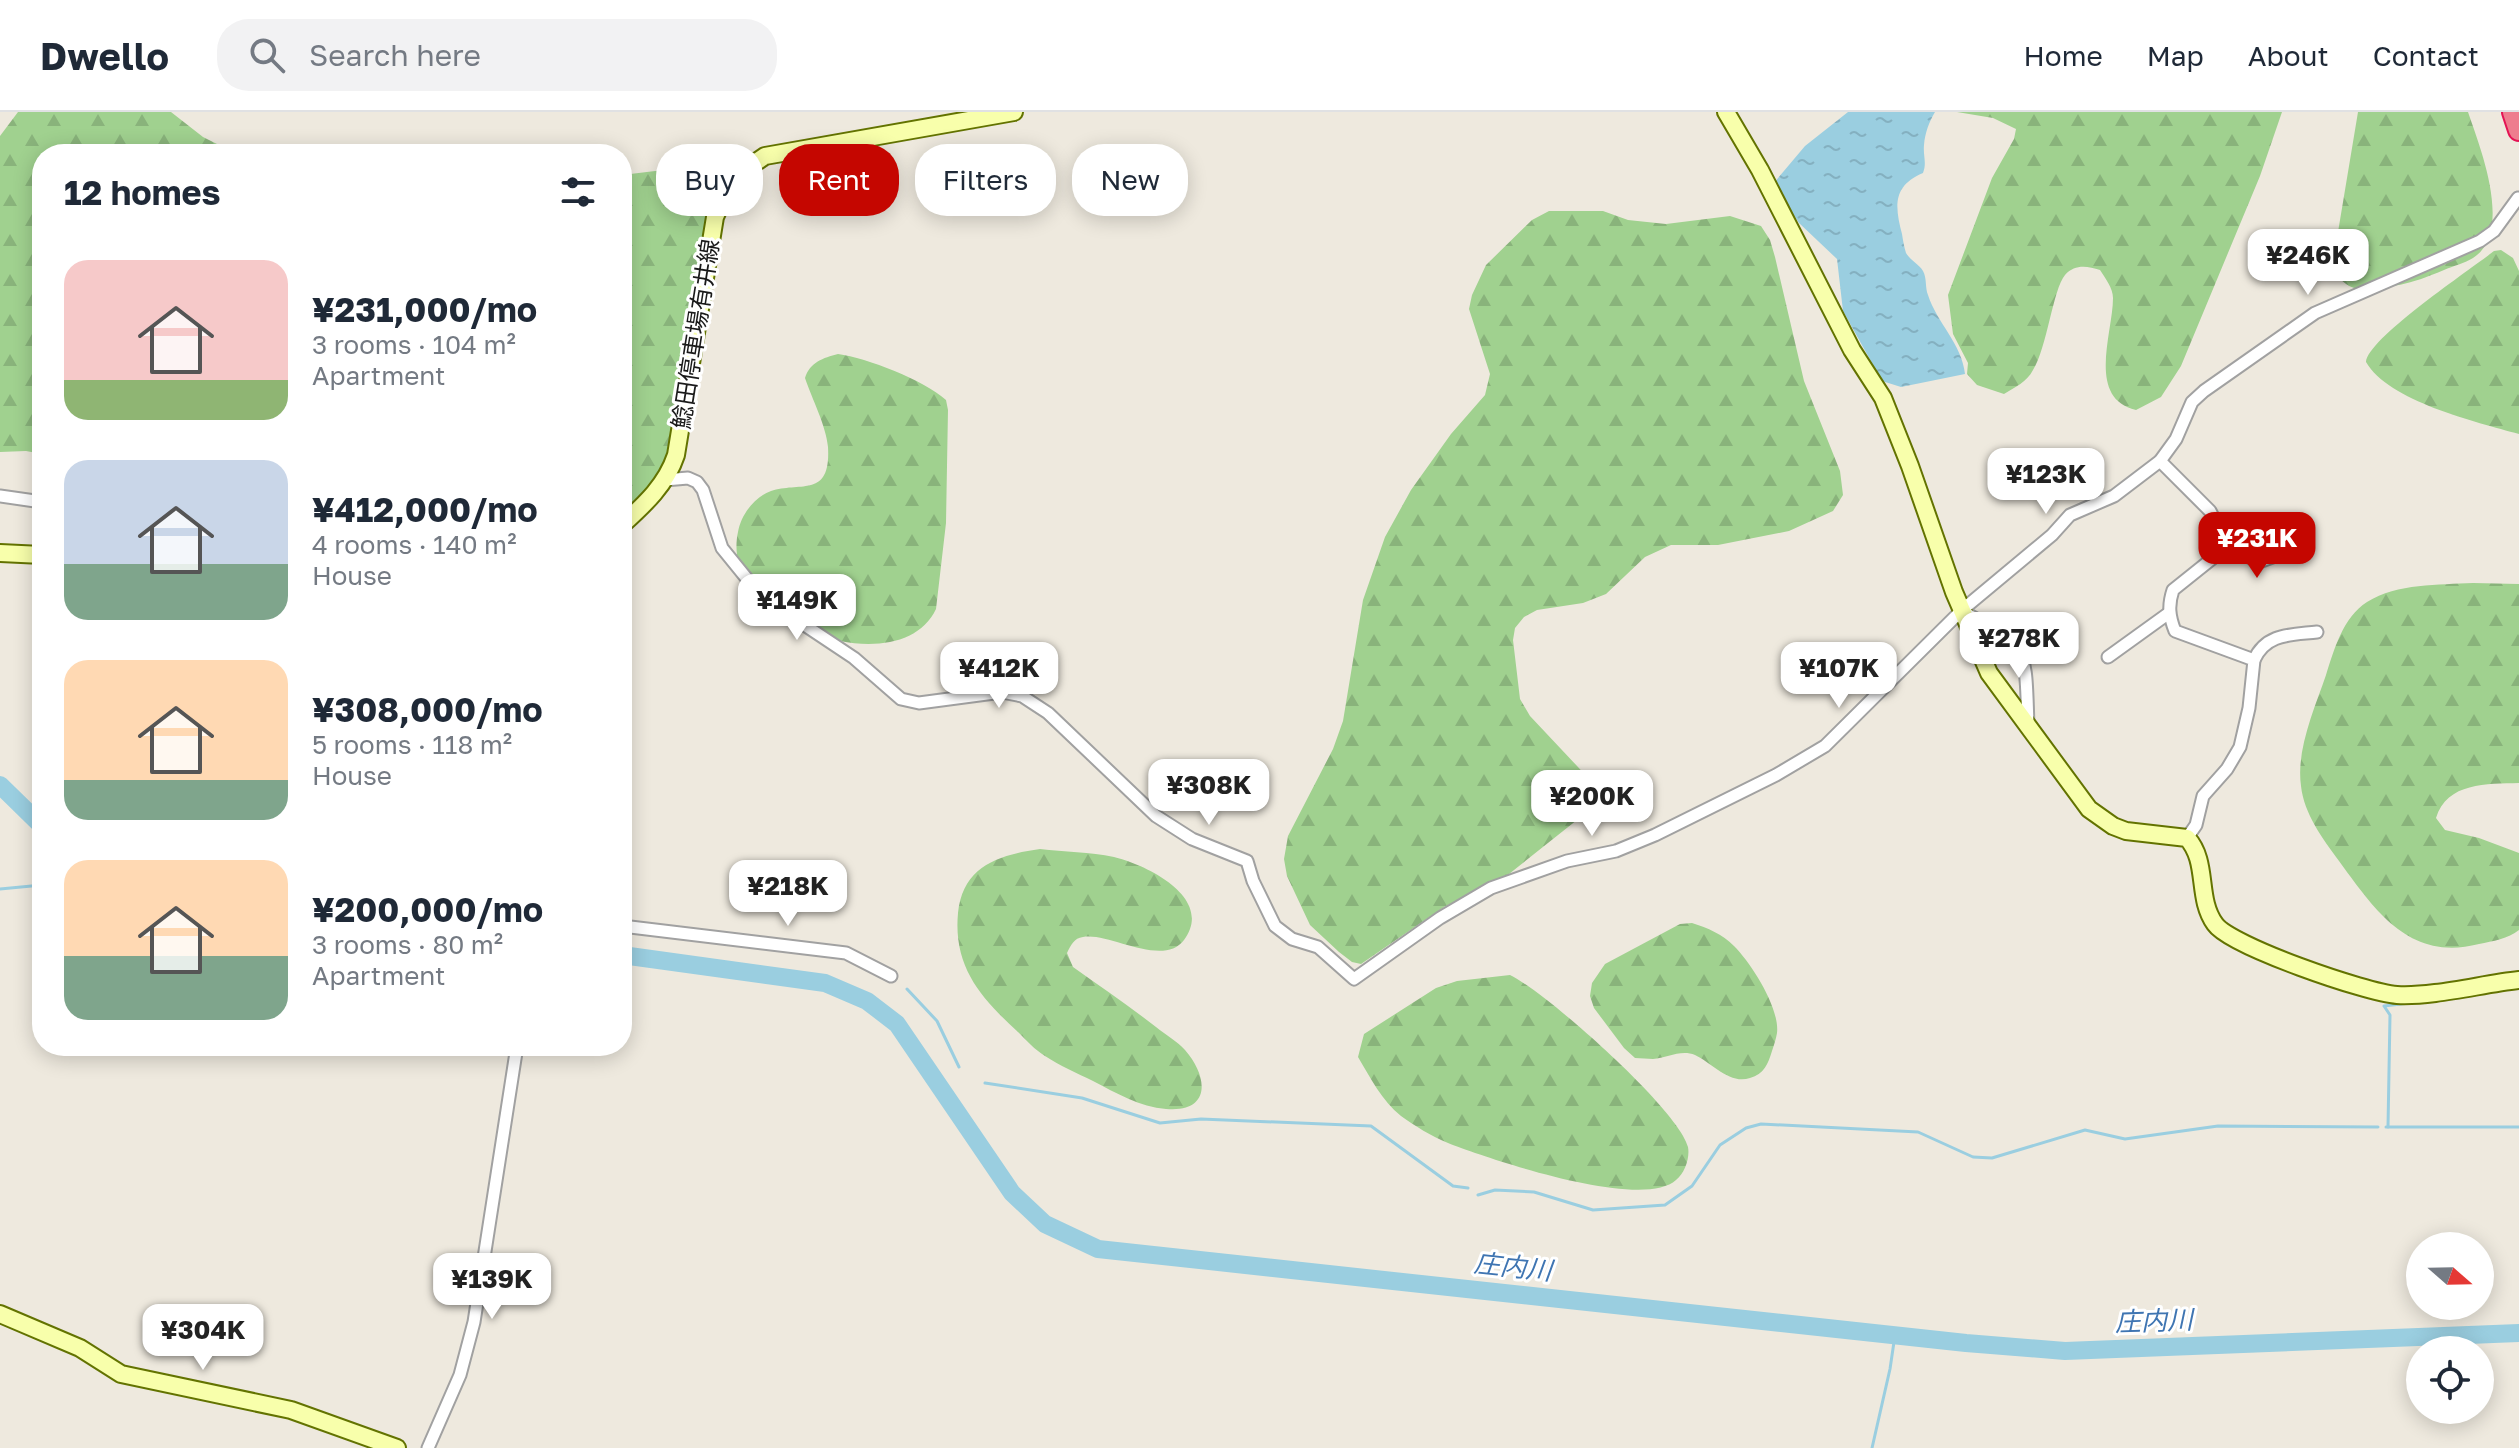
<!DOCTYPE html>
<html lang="en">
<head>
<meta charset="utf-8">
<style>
	body { margin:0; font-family:"Golos Text","Noto Sans JP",sans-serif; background:#f2f2f3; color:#1f2937; height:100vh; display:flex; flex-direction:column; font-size:30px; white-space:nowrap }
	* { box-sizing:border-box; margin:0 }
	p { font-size:26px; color:#747a83 }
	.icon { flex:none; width:44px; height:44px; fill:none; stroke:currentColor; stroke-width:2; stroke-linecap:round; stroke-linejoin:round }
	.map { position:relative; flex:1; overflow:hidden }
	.details { position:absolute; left:32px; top:32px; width:600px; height:912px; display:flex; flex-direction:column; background:#fff; border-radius:32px; box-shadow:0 4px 20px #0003 }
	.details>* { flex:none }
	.top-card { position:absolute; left:656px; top:32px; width:760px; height:72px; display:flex; gap:16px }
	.needle { width:52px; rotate:110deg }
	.fabs { position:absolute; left:2406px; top:1120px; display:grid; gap:16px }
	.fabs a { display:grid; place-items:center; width:88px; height:88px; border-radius:50%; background:#fff; box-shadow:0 4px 20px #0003; font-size:40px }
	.price { position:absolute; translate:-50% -68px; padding:0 18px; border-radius:16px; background:#fff; color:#222; font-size:26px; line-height:52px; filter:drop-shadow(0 2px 4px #0008) }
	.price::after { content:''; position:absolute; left:50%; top:48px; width:24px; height:18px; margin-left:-12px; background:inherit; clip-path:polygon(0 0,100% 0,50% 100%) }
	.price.active { background:#c50600; color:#fff }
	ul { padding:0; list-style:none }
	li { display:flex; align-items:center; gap:24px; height:200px; padding:0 32px }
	li span { display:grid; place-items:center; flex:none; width:224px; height:160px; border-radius:24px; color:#555 }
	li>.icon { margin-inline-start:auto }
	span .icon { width:96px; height:96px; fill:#fffc; stroke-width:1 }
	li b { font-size:34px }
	h2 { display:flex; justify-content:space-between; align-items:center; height:96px; padding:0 32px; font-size:34px }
	.tag { padding:0 28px; border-radius:32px; background:#fff; box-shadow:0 4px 20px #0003; font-size:28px; line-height:72px }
	.tag.active { background:#c50600; color:#fff }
	header { display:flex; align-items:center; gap:48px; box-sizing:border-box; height:112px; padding:0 40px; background:#fff; border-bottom:2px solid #e0e1e3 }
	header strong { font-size:38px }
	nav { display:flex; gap:44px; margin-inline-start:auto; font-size:28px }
	.search { width:560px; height:72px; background:#f2f2f3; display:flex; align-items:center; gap:20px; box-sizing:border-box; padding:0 28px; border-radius:32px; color:#747a83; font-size:30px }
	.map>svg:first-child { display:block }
	.forest { fill:url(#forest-firs) }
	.water { fill:url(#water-ripples) }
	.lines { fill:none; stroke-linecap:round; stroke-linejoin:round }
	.stream { stroke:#9acee0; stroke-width:3 }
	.river { stroke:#9acee0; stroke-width:18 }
	.street-casing { stroke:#a1a1a1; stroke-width:15 }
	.secondary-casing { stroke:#637300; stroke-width:20 }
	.highway-casing { stroke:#e41354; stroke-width:24 }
	.street { stroke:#fff; stroke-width:11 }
	.secondary { stroke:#f8ffab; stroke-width:16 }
	.highway { stroke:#ee7d8e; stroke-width:20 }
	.labels { text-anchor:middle; stroke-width:6; stroke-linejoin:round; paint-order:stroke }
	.street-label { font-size:24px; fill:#1a1a1a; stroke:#fff }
	.water-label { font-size:26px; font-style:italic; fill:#3f75b2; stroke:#fff }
</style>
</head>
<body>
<header>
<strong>Dwello</strong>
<div class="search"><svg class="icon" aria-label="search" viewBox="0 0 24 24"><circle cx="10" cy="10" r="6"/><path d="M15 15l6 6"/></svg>Search here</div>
<nav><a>Home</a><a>Map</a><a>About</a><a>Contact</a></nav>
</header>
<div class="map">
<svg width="2519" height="1336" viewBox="0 0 2519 1336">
	<defs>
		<pattern id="forest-firs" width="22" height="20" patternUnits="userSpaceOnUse" patternTransform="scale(2)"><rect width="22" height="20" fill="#a0d18f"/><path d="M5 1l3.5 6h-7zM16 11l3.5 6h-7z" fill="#89b37b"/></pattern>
		<pattern id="water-ripples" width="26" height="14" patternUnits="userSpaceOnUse" patternTransform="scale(2)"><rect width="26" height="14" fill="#9acee0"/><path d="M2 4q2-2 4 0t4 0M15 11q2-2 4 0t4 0" fill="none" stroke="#84b0c0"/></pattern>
	</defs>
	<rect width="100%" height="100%" fill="#eee9de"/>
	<g class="forest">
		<polygon points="18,0 171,0 203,25 233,40 251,42 42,42 42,342 26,339 0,340 0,24"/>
		<path d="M1957,0H2282L2260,64L2181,254L2161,285L2136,298C2086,286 2113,221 2113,186C2113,176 2105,166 2100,158C2087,154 2075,152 2065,163C2053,177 2047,236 2033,258C2027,270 2015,275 2004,282L1977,273L1967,262L1968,251L1953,222L1948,183L1992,66L2014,27L2016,17L1993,6Z"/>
		<path d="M2358,0H2468C2480,35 2514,120 2473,146C2465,151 2453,154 2444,158C2408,173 2394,176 2354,176C2342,172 2336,163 2333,150Z"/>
		<path d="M680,56C696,59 704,67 710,81L716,141L689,278L658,374L622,405V63Z"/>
		<path d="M1549,99H1603L1628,108L1666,112L1730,104L1761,114L1770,128L1775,145L1804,269L1840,359L1843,383L1833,399L1789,419L1718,433H1671L1645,445L1606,482L1583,491L1537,498L1524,505L1515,516L1513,528L1520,587L1530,604L1593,671C1596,684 1589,694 1582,704L1504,766L1444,795L1361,852L1352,850L1339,840L1310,813L1287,764L1284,747L1288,724L1333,637L1343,609L1363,488L1385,425L1411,378L1451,322L1485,283L1490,262L1469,197L1472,183L1486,153L1532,108Z"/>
		<path d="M2501,138L2513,146L2519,159V322C2476,310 2388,289 2366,250C2368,226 2470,158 2494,139Z"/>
		<path d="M838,242C867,246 924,268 946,288L948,298L946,411L936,497C900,574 718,513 738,420C741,403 754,385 771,379C800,369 831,387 828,335C826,313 812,287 805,266C810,250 823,246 838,242Z"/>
		<path d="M2473,471L2519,472V671C2487,672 2447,670 2436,706L2445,718L2479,726L2519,741V818C2508,827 2493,829 2479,832C2409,850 2375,798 2339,749C2323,727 2304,702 2301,674C2296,638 2314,598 2326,563C2334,538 2343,505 2367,490C2398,471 2438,473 2473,471Z"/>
		<path d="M1040,737C1064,740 1090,740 1114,745C1147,753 1215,786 1184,828C1163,856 1109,820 1083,825C1074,826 1071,833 1067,841L1073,855C1101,875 1129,894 1156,915C1166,923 1177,929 1185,938C1208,964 1212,1001 1166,997C1140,995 1116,981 1093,969C1077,961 1060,954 1045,944C1035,938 1026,928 1018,920C981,886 953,855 958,801C963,754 998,743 1040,737Z"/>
		<path d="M1692,811C1708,816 1722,822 1734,834C1751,851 1780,896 1777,921C1776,927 1774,933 1772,939C1768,952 1764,962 1750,966C1730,973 1712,951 1695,943C1681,937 1667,946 1653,947C1647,947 1641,946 1635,946L1624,936L1594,896L1590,884L1592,871L1605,852L1680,812Z"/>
		<path d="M1510,863C1547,881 1679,998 1688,1035C1690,1046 1685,1061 1676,1068C1642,1099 1489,1047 1448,1031C1431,1024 1415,1014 1401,1004C1382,989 1370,965 1358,945L1364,922L1436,876L1457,869Z"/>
	</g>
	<g class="water">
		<path d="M1848,0H1935C1929,10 1925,21 1924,33C1923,44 1927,51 1923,61C1892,74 1895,95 1902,122C1903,128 1904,135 1906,141C1910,148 1919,152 1923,159C1927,166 1925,176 1928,183C1937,211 1962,232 1965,262L1901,275L1882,269L1843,199L1837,147L1799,111L1773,72L1805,34Z"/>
		<polygon points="1593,667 1626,682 1629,687 1628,692 1618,696 1617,682 1611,679 1607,686 1611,693 1586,680 1587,674"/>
	</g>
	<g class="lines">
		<g class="stream">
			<polyline points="0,777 42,773"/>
			<polyline points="907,877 937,909 959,955"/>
			<polyline points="985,971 1082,986 1160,1011 1201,1007 1371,1014 1453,1074 1468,1076"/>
			<polyline points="2386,1015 2519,1015"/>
			<polyline points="2388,1015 2390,903 2384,894 2409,891"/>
			<polyline points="1478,1083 1495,1078 1534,1080 1593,1098 1665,1093 1692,1074 1720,1033 1746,1016 1761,1012 1918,1020 1973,1045 1992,1046 2085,1018 2125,1027 2218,1014 2378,1015"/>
			<polyline points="1872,1336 1890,1257 1895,1223"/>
		</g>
		<g class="river">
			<polyline points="0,673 42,714"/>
			<polyline points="622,843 825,871 867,889 897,912 1012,1081 1045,1112 1098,1137 1966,1231 2065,1239 2519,1221"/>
		</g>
		<g class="street-casing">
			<g id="street">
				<path d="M2160,349L2210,399L2228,434L2173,478C2168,493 2169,504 2175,519L2254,548L2249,596L2240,635L2227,657L2203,684L2196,713L2187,726"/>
				<polyline points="665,368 688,366 697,370 703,378 722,436 761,484 854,546 901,587 919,591 1002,580 1022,584 1048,601 1156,704 1192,727 1247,749 1253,769 1275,814 1292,827 1318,835 1354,867 1440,806 1491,776 1567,749 1616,739 1655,723 1776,663 1825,634 1962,498 2052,423 2070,403 2114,384 2160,349 2176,327 2192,290 2204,279 2315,201 2480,129 2494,119 2518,86"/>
				<polyline points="0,384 42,390"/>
				<polyline points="2228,434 2259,450 2291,438"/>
				<path d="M1962,499C2031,538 2025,536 2028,613"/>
				<polyline points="2108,545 2169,501"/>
				<path d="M2254,548C2266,521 2291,523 2317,520"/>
				<polyline points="622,814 846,841 891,864"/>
				<polyline points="428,1336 460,1263 474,1210 517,934"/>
			</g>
		</g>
		<g class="secondary-casing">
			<g id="secondary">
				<path d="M1726,0L1760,58L1852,238L1883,286L1910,354L1954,480L1989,561L2089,697L2113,714L2126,719L2187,726C2209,750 2196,786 2215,812C2230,834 2367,881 2397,883C2433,885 2482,872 2519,868"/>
				<path d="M622,413C645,392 666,373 676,343L715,105C728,75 737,62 765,44L1014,0"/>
				<polyline points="0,441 42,443"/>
				<polyline points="0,1202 80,1236 121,1262 291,1298 397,1336"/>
			</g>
		</g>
		<g class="highway-casing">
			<polyline id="highway" points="2513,0 2519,18"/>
		</g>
		<use href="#street" class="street"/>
		<use href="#secondary" class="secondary"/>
		<use href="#highway" class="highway"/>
	</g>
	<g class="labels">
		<g class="street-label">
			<text transform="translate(696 222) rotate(-81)" y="8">鯰田停車場有井線</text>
		</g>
		<g class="water-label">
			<text transform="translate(1513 1155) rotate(6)" y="9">庄内川</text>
			<text transform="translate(2154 1209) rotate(-2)" y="9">庄内川</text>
		</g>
	</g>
</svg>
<div class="fabs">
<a><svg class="needle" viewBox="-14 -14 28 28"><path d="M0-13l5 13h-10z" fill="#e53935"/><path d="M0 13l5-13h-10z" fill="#747a83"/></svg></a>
<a><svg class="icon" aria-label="locate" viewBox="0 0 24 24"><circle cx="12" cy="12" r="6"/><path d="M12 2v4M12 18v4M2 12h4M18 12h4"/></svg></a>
</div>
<b class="price" style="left:2308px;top:185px">¥246K</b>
<b class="price" style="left:2046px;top:404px">¥123K</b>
<b class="price active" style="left:2257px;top:468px">¥231K</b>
<b class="price" style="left:797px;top:530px">¥149K</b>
<b class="price" style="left:2019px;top:568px">¥278K</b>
<b class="price" style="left:999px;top:598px">¥412K</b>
<b class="price" style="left:1839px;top:598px">¥107K</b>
<b class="price" style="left:1209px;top:715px">¥308K</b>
<b class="price" style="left:1592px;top:726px">¥200K</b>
<b class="price" style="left:788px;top:816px">¥218K</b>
<b class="price" style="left:492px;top:1209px">¥139K</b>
<b class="price" style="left:203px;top:1260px">¥304K</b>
<div class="top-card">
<a class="tag">Buy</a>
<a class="tag active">Rent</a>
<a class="tag">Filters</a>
<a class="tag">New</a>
</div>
<section class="details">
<h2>12 homes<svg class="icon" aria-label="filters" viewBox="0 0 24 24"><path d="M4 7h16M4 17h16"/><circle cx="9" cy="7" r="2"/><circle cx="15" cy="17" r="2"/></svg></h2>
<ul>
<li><span style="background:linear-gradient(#f6c9c9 75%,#8fb573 0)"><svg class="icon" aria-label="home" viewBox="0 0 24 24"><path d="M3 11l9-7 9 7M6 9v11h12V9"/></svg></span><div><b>¥231,000/mo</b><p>3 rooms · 104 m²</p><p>Apartment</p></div></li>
<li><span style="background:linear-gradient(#c9d6e8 65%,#7fa58c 0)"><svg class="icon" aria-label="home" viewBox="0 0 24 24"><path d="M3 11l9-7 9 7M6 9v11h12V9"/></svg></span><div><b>¥412,000/mo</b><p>4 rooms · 140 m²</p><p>House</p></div></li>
<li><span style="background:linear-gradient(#ffd9b3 75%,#7fa58c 0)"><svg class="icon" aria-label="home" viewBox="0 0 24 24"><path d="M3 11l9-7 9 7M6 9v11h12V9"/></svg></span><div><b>¥308,000/mo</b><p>5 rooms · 118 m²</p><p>House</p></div></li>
<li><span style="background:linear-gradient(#ffd9b3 60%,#7fa58c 0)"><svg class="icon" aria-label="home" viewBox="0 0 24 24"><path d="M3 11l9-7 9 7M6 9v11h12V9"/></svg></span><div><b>¥200,000/mo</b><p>3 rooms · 80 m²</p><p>Apartment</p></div></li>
</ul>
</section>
</div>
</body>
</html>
